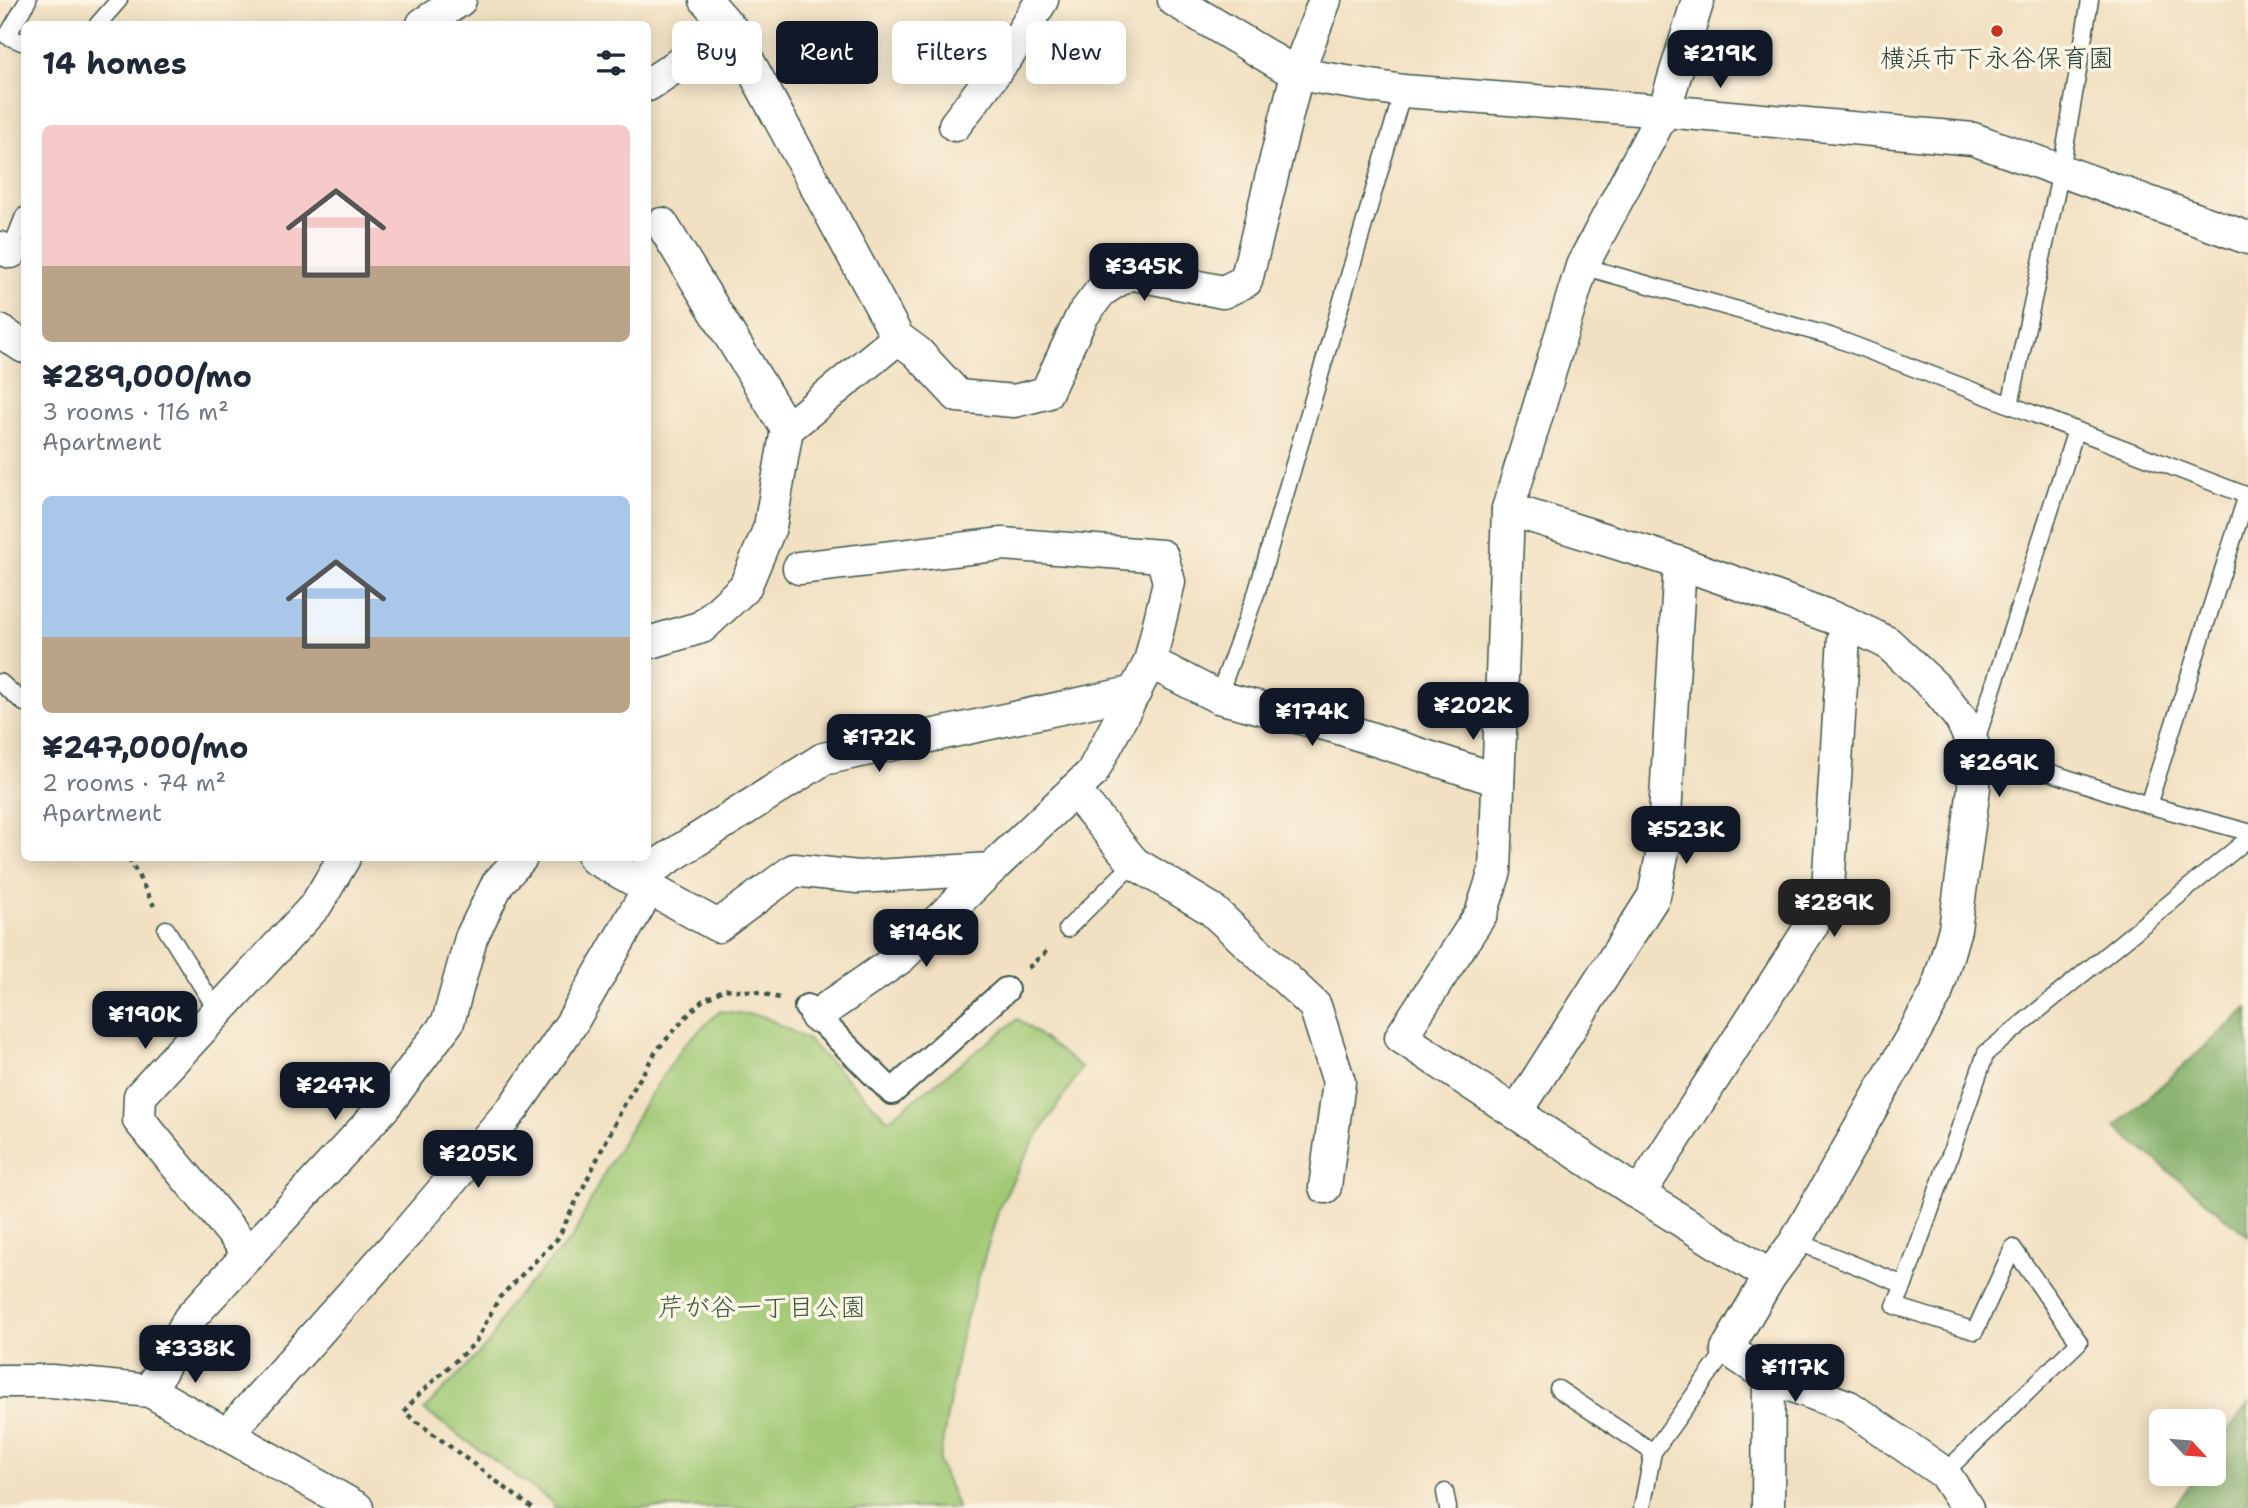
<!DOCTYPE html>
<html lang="en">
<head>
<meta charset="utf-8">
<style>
	body { margin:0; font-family:"Shantell Sans","Klee One",sans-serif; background:#f2f2f3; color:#1f2937; height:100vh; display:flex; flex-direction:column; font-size:26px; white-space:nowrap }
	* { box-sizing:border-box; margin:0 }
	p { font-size:23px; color:#747a83 }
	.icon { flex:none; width:38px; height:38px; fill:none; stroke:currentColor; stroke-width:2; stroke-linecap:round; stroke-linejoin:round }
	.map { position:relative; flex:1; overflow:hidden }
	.side { position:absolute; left:21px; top:21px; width:630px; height:840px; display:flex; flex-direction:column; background:#fff; border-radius:10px; box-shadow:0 4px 18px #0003 }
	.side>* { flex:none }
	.banner { position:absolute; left:672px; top:21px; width:665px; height:63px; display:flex; gap:14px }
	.needle { width:46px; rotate:116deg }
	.tools { position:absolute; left:2149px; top:1409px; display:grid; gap:14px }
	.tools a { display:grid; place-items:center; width:77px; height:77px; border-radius:10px; background:#fff; box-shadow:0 4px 18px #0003; font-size:35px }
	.price { position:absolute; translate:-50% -60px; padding:0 16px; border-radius:14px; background:#111827; color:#fff; font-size:23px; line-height:46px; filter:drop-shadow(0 2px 4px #0008) }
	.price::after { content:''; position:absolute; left:50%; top:42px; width:21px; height:16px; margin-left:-10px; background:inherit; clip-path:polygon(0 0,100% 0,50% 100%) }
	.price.selected { background:#222; color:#fff }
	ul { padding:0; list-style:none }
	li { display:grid; align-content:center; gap:14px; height:371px; padding:0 21px }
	li span { display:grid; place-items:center; height:217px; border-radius:10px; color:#555 }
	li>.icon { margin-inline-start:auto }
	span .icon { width:126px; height:126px; fill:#fffc; stroke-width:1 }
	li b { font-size:30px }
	h2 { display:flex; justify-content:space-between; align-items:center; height:84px; padding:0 21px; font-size:30px }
	.tag { padding:0 24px; border-radius:10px; background:#fff; box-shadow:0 4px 18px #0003; font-size:24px; line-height:63px }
	.tag.selected { background:#111827; color:#fff }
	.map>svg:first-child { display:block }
	.green { fill:#a1c975; stroke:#608354; stroke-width:2 }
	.forest { fill:#80ad66; stroke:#50754d; stroke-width:2 }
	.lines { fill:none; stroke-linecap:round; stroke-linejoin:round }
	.service-casing { stroke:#3e5549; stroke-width:19 }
	.pedestrian-casing { stroke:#3e5549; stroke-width:28 }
	.minor-casing { stroke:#3e5549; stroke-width:35 }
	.path { stroke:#3e5549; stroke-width:4.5; stroke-dasharray:5 5; stroke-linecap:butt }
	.service { stroke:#fff; stroke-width:16 }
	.pedestrian { stroke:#fff; stroke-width:24 }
	.minor { stroke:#fff; stroke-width:32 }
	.poi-dot { fill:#c8321e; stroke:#fcf5e5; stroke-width:2.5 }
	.labels { text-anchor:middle; stroke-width:7; stroke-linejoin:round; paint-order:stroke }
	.poi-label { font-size:26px; fill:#1f3d34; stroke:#fcf5e5 }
	.park-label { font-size:26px; fill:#395941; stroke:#fcf5e5 }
</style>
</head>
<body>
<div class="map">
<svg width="2248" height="1508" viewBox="0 0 2248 1508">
	<rect width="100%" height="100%" fill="#fcf5e5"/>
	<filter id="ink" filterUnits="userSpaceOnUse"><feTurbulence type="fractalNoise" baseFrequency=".0143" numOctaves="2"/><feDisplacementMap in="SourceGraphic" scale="14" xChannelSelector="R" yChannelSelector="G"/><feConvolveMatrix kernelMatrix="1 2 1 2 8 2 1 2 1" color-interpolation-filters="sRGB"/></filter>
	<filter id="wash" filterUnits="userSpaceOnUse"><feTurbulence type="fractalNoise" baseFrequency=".00686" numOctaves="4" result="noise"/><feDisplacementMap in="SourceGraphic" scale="28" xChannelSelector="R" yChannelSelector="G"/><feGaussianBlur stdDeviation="1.57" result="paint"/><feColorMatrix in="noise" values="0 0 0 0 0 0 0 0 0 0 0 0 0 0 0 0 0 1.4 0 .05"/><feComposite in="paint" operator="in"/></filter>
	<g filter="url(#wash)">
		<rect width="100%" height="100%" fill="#f1e0c1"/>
		<polygon class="green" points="720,1011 763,1016 808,1040 888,1120 1018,1019 1082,1068 1031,1146 1000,1205 960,1340 939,1463 958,1508 554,1508 552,1502 424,1410 490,1342 507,1307 573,1237 602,1177 644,1104 685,1044"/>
		<g class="forest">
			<polygon points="2248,1008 2248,1236 2115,1127"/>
			<polygon points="2248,1404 2248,1508 2173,1508 2198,1474 2214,1474 2214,1451"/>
		</g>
	</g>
	<g filter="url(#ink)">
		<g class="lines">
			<g class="service-casing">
				<g id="service">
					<polyline points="98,24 119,0"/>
					<polyline points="24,43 7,36 28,0"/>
					<polyline points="9,254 24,216"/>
					<polyline points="1582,266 1830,336 2248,496"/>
					<polyline points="2010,405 2061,171 2090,0"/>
					<polyline points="2076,430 1974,747 2148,805 2248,832"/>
					<polyline points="0,682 24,703"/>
					<polyline points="1218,697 1257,591 1403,91"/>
					<polyline points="2148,805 2247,495"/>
					<polyline points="166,929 218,1012"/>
					<polyline points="1067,929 1134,863"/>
					<polyline points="1796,1241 1904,1285 1986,1053 2248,839"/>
					<polyline points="1904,1285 1895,1306 1975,1331 2013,1248 2079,1342 1944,1473"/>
					<polyline points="1558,1389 1653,1452"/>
					<polyline points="1445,1492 1448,1508"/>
					<polyline points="1642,1508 1653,1452 1727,1349"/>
				</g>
			</g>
			<g class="pedestrian-casing">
				<polyline id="pedestrian" points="807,1007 892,1092 1006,990"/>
			</g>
			<g class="minor-casing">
				<g id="minor">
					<polyline points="706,0 731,29 898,338 787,429"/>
					<polyline points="1174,0 1297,74 1403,91 1664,111 1973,139 2248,238"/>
					<polyline points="1698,0 1664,111 1582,266 1508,509 1495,871 1481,914 1401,1037 1639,1194 1770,1276"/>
					<polyline points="423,24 460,0"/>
					<polyline points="648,85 731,29"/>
					<polyline points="955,125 1011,51 1042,0"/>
					<polyline points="0,248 11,252"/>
					<polyline points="0,331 24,347"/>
					<polyline points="898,338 917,352 958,396 1014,401 1046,393 1082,316 1101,291 1129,273 1223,292 1246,281 1297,74 1325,0"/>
					<polyline points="1508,509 1680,563 1845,622 1888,643 1936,688 1961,719 1974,747 1974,788 1955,929 1936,994 1796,1241 1770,1276 1727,1349 1769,1377 1768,1508"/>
					<polyline points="648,643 702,627 745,587 770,527 787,429 662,224"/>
					<polyline points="1150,662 1218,697 1336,727 1498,780"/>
					<polyline points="1074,790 1134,863 1211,909 1315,1006 1339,1082 1325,1187"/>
					<polyline points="594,858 718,926 794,870 858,877 991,869 1092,773 1150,662 1169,582 1162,556 1003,544 799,568"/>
					<polyline points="634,880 823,759 1135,692"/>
					<polyline points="816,1016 901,957 991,869"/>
					<polyline points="1516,1113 1654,896 1663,850 1680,563"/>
					<polyline points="1639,1194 1812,925 1828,889 1845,622"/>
					<polyline points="250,1254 139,1120 140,1096 316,905 344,858"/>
					<polyline points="1769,1377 1849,1407 1944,1473 1967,1508"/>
					<polyline points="0,1381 52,1381 150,1391 357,1508"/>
					<polyline points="150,1391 189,1319 385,1106 448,1022 471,938 498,883 521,858"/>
					<polyline points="227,1434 410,1229 514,1107 571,1024 649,888"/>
				</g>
			</g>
			<g class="path">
				<polyline points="129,858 154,906"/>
				<polyline points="1028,968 1050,948"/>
				<polyline points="532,1508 404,1412 418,1395 475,1343 499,1298 558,1238 625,1103 657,1050 686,1017 702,1001 725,989 758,992 779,998"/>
			</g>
			<use href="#service" class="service"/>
			<use href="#pedestrian" class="pedestrian"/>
			<use href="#minor" class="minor"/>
		</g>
	</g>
	<circle class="poi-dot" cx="1997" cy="31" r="7"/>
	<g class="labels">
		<g class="poi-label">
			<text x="1997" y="67">横浜市下永谷保育園</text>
		</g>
		<g class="park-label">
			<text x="762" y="1316">芹が谷一丁目公園</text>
		</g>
	</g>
</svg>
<div class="tools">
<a><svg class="needle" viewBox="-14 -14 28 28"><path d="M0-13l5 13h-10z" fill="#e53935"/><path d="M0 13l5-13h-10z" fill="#747a83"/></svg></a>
</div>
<b class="price" style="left:1720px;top:90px">¥219K</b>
<b class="price" style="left:1144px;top:303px">¥345K</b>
<b class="price" style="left:1473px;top:742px">¥202K</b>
<b class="price" style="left:1312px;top:748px">¥174K</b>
<b class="price" style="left:879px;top:774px">¥172K</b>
<b class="price" style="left:1999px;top:799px">¥269K</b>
<b class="price" style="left:1686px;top:866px">¥523K</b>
<b class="price selected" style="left:1834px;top:939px">¥289K</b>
<b class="price" style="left:926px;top:969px">¥146K</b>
<b class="price" style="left:145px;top:1051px">¥190K</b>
<b class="price" style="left:335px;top:1122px">¥247K</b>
<b class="price" style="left:478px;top:1190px">¥205K</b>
<b class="price" style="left:195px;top:1385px">¥338K</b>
<b class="price" style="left:1795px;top:1404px">¥117K</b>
<div class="banner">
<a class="tag">Buy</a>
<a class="tag selected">Rent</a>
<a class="tag">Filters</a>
<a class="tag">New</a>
</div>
<section class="side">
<h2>14 homes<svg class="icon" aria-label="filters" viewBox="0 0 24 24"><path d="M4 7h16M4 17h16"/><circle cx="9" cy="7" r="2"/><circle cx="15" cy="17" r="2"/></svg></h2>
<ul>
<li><span style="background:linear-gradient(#f6c9c9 65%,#b9a48a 0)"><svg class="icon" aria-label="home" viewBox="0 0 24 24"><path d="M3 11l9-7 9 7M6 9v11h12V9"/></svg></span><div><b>¥289,000/mo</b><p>3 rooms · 116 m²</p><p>Apartment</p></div></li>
<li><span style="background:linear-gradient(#a9c7e8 65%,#b9a48a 0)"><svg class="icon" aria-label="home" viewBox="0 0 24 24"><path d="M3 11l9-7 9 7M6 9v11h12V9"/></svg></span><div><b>¥247,000/mo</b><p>2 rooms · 74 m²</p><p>Apartment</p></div></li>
</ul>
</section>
</div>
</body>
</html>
